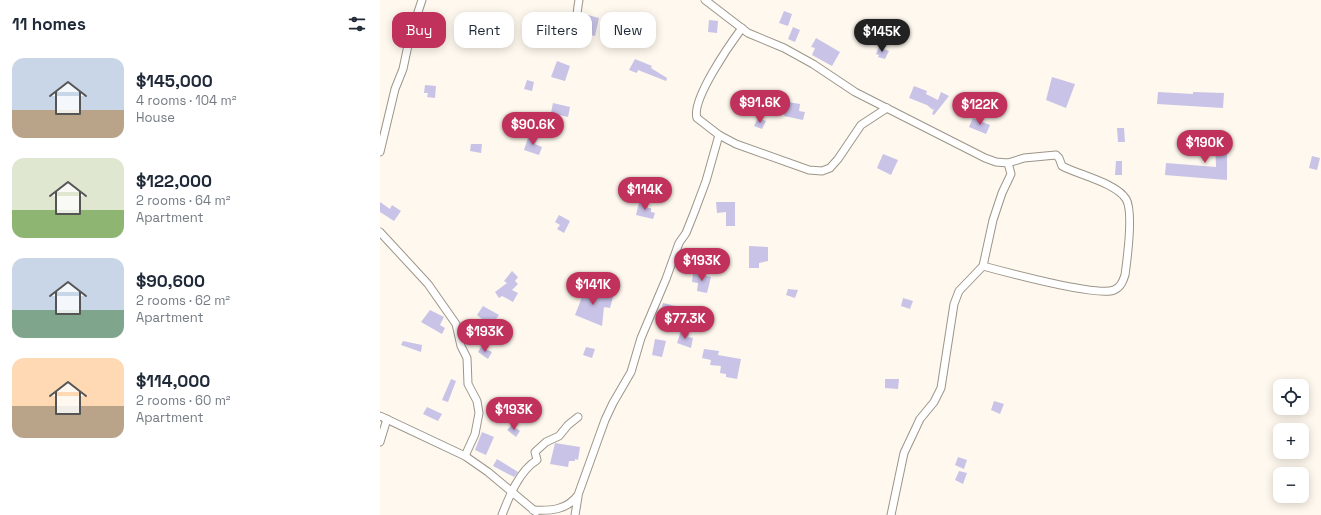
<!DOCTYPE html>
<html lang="en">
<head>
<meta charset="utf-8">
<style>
	body { margin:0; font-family:"Space Grotesk",sans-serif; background:#f2f2f3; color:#1f2937; height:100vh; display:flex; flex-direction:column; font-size:15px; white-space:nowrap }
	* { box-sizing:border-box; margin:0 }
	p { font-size:13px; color:#747a83 }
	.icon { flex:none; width:22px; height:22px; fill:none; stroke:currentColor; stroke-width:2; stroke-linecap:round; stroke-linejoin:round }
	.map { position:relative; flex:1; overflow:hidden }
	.panel { display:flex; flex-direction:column; background:#fff; width:380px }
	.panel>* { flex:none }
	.banner { position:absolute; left:12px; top:12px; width:380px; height:36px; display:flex; gap:8px }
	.tools { position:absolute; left:893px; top:379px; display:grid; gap:8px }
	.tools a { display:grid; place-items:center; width:36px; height:36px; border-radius:8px; background:#fff; box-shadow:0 2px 10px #0003; font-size:20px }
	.price { position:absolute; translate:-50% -34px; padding:0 9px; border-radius:14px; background:#c0315c; color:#fff; font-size:13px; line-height:26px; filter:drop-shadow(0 1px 2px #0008) }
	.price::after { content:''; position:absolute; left:50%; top:24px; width:12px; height:9px; margin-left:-6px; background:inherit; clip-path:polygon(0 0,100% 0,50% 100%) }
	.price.on { background:#222; color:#fff }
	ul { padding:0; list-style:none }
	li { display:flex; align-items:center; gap:12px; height:100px; padding:0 12px }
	li span { display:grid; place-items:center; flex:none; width:112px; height:80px; border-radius:12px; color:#555 }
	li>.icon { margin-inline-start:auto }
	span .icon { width:48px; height:48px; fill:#fffc; stroke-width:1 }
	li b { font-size:17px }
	h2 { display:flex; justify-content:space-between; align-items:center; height:48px; padding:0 12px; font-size:17px }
	.tag { padding:0 14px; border-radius:12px; background:#fff; box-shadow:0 2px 10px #0003; font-size:14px; line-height:36px }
	.tag.on { background:#c0315c; color:#fff }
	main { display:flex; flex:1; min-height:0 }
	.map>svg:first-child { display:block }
	.building { fill:#c9c3e7 }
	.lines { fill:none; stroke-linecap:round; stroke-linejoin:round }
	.street-casing { stroke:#9c9589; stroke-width:9 }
	.street { stroke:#fff; stroke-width:7 }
</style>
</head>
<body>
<main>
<section class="panel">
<h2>11 homes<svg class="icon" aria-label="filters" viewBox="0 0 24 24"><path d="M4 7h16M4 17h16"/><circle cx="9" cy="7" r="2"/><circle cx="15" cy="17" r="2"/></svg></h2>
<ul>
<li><span style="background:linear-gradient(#c9d6e8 65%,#b9a48a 0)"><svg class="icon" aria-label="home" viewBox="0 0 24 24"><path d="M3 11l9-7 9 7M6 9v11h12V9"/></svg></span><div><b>$145,000</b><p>4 rooms · 104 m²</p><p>House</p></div></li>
<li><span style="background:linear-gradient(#dfe7d0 65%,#8fb573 0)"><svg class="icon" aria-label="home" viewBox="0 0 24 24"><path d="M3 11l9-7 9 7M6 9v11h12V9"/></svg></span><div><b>$122,000</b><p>2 rooms · 64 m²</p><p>Apartment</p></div></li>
<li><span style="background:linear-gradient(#c9d6e8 65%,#7fa58c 0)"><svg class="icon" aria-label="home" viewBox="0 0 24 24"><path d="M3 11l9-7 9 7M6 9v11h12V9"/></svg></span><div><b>$90,600</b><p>2 rooms · 62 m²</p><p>Apartment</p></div></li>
<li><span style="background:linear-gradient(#ffd9b3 60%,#b9a48a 0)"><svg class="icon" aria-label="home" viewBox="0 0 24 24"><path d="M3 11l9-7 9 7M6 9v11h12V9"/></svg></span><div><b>$114,000</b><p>2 rooms · 60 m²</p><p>Apartment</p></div></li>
</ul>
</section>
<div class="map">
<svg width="941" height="515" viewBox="0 0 941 515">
	<rect width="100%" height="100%" fill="#fef8ee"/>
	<g class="building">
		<polygon points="404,11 412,14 408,26 399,23"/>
		<polygon points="208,15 219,18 215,36 203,33"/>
		<polygon points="329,20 338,21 337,33 328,32"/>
		<polygon points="413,27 420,30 415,42 408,39"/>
		<polygon points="436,38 460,52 452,66 432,55 435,48 431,47"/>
		<polygon points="499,47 509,51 505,59 498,57 499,55 496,54"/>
		<polygon points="255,59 272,66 271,68 287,78 286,81 258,70 257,73 249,70"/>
		<polygon points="177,61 190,66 185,81 171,77"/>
		<polygon points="672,77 695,84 686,108 666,100"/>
		<polygon points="147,80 154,82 152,91 144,89"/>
		<polygon points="45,85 56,86 55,98 47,97 48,93 44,93"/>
		<polygon points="534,86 547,91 546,94 558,100 561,92 569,96 554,115 552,114 555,107 553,110 547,105 529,98"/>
		<polygon points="778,92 813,94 813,92 844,93 843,108 777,104"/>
		<polygon points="395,97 403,100 402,101 420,104 419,111 425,112 423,120 404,116 405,113 384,105 387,98 394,100"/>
		<polygon points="173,103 190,107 188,117 171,113"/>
		<polygon points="378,118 386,121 382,129 374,126"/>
		<polygon points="593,118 610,125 606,134 589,127"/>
		<polygon points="737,128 744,128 745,142 738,142"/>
		<polygon points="835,134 847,134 847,180 785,175 786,163 836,167"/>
		<polygon points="149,135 158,138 155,144 162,147 159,155 144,150"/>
		<polygon points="91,144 102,144 101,153 90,151"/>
		<polygon points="503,154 518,160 511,175 497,168"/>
		<polygon points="932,156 940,158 937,170 929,168"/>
		<polygon points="736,161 742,161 742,175 735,175"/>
		<polygon points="267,178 277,181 275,190 272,189 272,191 264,190"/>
		<polygon points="0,202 10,209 12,205 21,211 14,221 0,212"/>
		<polygon points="259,202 268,204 268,208 271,208 271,212 275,213 273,219 256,215"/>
		<polygon points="336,202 355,202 355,226 346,226 346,212 337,213"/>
		<polygon points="179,215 190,221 184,233 177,229 180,225 175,222"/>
		<polygon points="369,246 388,247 388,261 379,263 379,268 369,268"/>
		<polygon points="132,271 138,277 135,281 138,284 132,290 138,293 133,302 122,296 119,298 115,292 127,283 124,281"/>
		<polygon points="313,273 331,277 327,293 317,291 318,283 312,282"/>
		<polygon points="206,287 216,291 215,292 233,297 230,308 224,307 222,326 195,315"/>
		<polygon points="408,289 418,290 415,298 406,295"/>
		<polygon points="523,298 533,301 530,309 521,306"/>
		<polygon points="283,303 300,307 298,314 290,312 291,315 288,314 287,317 279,315"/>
		<polygon points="103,306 119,315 111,326 97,315"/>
		<polygon points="50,310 64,317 60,325 65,328 62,334 41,322"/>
		<polygon points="301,331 309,334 308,337 313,338 311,348 297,343"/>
		<polygon points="275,339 286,341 282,357 272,355"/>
		<polygon points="23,341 42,345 41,352 21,345"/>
		<polygon points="101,347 112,352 108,359 98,352"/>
		<polygon points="206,347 215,349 212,358 203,355"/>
		<polygon points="324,349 339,351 338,355 361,359 357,379 346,377 346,374 340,373 341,366 330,365 331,360 322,358"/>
		<polygon points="71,379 76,381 68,402 62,400"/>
		<polygon points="505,379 519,379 518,389 505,388"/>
		<polygon points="614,401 624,404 620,414 611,410"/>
		<polygon points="47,407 62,414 58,421 43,414"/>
		<polygon points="132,425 140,431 136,437 127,430"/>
		<polygon points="102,432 114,437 106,455 95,450"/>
		<polygon points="175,443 200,447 198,460 195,459 195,461 189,461 188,467 170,464"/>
		<polygon points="578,457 587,460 584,469 575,465"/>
		<polygon points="117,459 138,472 134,477 113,466"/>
		<polygon points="579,471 587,473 583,484 575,480"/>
	</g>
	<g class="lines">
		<g class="street-casing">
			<g id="street">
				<path d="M325,0L368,33L404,48L433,64L475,92L605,158L616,162L628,163L644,158L676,155L679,158L682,166C699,175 736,183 746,199C754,212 747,260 745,275C743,281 741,287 734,290C718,297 625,272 603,266"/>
				<path d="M362,28C350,44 311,100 317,118L339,135L356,144L429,170L442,171L450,168L458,159L481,125L507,108"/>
				<path d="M195,43C197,28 196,14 199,0"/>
				<polyline points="0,152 15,89 23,69 30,36 42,0"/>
				<polyline points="0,232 48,284 76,324 81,346 87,358 88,384 97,401 99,413 95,434 85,456"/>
				<polyline points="0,416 85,456 108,472 156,512"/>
				<polyline points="0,442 7,419"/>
				<path d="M153,510C171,511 187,510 198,495L225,420L233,403L251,372L261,338L286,279L299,243L306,233L314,213L326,181L339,135"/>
				<path d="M122,515C129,497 139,471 157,460L155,452L166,442L179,436L188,425L198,417"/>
				<polyline points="195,515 198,497"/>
				<polyline points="511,515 524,453 540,419 554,402 561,388 574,304 579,291 603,266 613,220 622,193 631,174 628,163"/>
			</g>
		</g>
		<use href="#street" class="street"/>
	</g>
</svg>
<div class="tools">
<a><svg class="icon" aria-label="locate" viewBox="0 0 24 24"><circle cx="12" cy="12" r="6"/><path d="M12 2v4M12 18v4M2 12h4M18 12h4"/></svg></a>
<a>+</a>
<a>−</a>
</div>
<b class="price on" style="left:502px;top:53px">$145K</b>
<b class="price" style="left:380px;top:124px">$91.6K</b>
<b class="price" style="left:600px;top:126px">$122K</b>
<b class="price" style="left:153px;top:146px">$90.6K</b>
<b class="price" style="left:825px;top:164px">$190K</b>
<b class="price" style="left:265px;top:211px">$114K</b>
<b class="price" style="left:322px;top:282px">$193K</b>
<b class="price" style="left:213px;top:306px">$141K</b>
<b class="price" style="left:305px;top:340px">$77.3K</b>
<b class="price" style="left:105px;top:353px">$193K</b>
<b class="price" style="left:134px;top:431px">$193K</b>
<div class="banner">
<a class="tag on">Buy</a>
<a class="tag">Rent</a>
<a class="tag">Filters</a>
<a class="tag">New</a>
</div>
</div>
</main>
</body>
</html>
